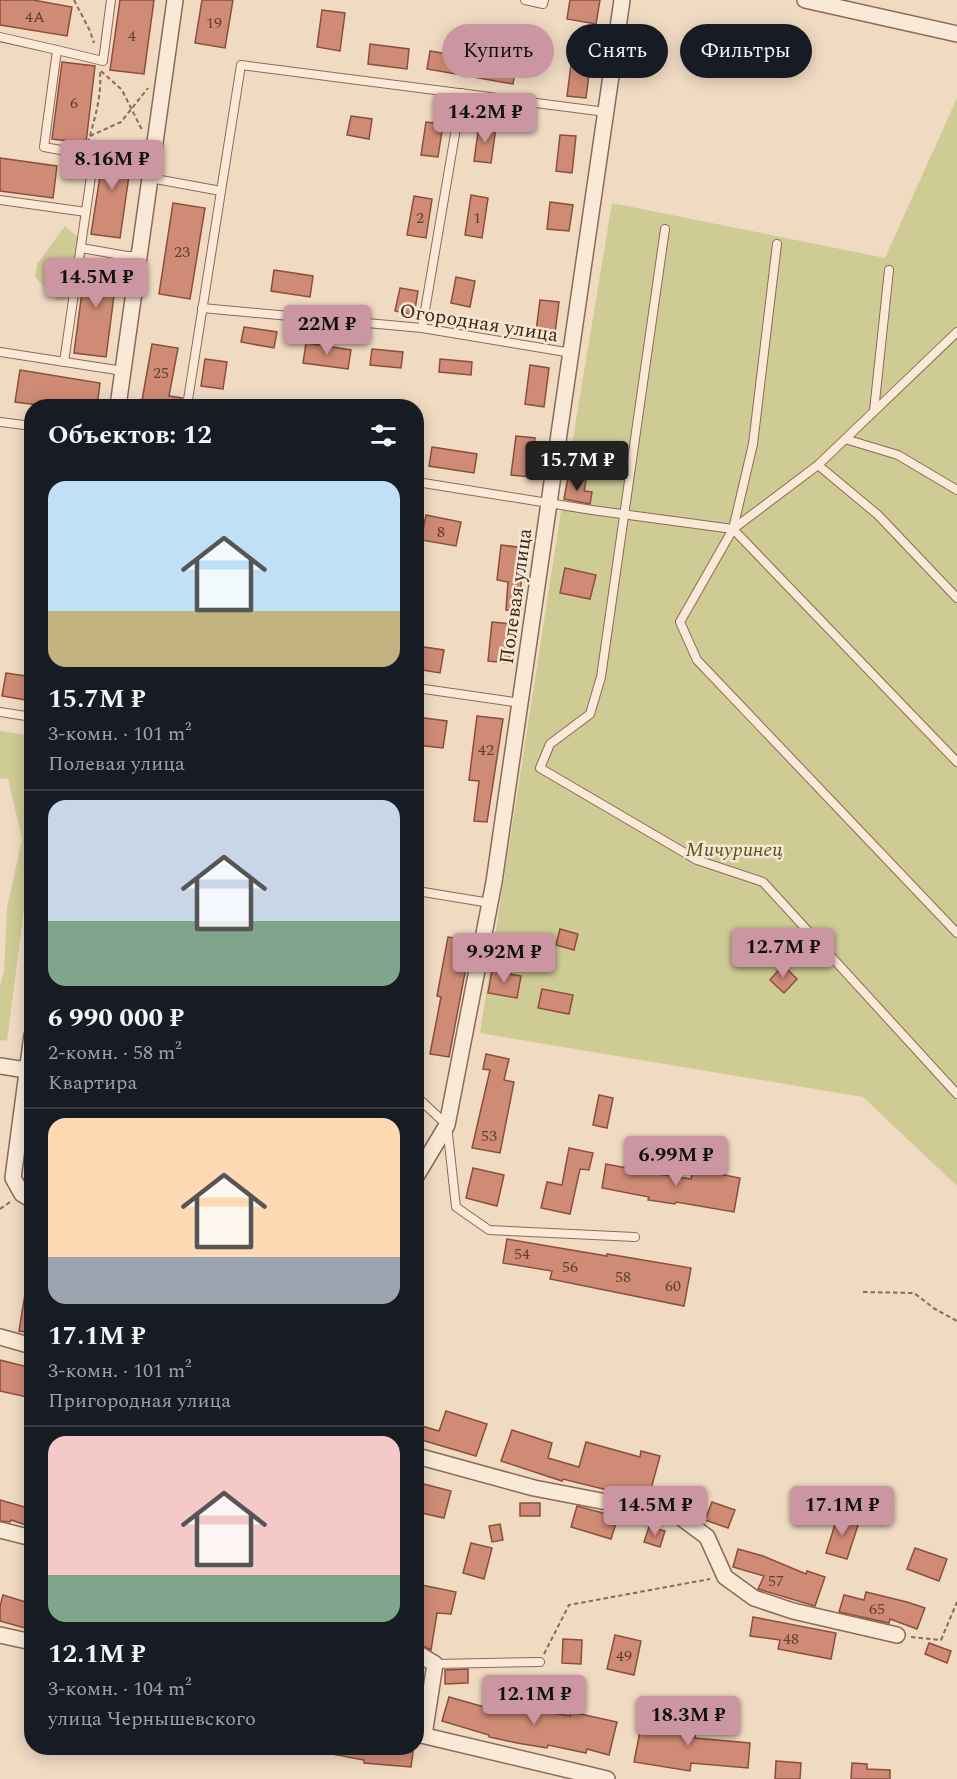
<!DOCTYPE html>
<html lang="ru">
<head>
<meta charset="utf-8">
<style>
	body { margin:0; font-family:Spectral,serif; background:#20242c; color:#f1f3f6; height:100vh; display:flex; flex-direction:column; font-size:22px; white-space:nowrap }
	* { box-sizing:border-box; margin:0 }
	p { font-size:20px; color:#9ea1a6 }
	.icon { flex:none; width:33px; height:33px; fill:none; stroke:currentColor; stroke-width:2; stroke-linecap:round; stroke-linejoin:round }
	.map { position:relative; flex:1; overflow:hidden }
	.panel { position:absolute; left:24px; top:399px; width:400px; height:1356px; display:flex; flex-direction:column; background:#171b24; border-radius:24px; box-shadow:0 3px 15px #0003 }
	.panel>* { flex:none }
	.hud { position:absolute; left:442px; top:24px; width:424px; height:54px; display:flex; gap:12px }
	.price { position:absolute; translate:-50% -51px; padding:0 14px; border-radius:6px; background:#cb96a2; color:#111; font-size:20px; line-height:39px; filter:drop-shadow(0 2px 3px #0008) }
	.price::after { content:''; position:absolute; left:50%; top:36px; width:18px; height:14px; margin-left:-9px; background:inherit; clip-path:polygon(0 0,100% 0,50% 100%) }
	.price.active { background:#222; color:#fff }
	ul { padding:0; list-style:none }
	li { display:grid; align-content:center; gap:12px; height:318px; padding:0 24px }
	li+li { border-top:2px solid #363941 }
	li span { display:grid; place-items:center; height:186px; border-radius:18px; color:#555 }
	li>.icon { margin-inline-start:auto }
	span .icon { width:108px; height:108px; fill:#fffc; stroke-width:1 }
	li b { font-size:26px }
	h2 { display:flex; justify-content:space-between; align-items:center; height:72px; padding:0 24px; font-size:26px }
	.chip { padding:0 21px; border-radius:27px; background:#171b24; box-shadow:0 3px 15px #0003; font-size:21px; line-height:54px }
	.chip.active { background:#cb96a2; color:#111 }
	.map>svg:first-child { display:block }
	.green { fill:#cfcb95 }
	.building { fill:#d08b76; stroke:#8b4e3d; stroke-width:1.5 }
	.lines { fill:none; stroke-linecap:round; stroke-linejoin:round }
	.service-casing { stroke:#8b6a58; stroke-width:10 }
	.minor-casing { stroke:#8b6a58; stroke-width:18 }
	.path { stroke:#8b6a58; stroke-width:2; stroke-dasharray:4.5 3; stroke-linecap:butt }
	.service { stroke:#fae9d6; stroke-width:8 }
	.minor { stroke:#fae9d6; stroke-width:15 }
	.labels { text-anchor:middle; stroke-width:5; stroke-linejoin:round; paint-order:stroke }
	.number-label { font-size:16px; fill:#603f33 }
	.street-label { font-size:20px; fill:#3a261d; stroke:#f7e6d2 }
	.park-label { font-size:20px; font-style:italic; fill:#545723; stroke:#f7e6d2 }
</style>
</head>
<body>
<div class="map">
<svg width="957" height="1779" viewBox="0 0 957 1779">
	<rect width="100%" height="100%" fill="#f0dac2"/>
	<g class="green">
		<polygon points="957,98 957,1186 863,1097 480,1033 562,505 612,203 885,258"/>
		<polygon points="65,226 87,245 77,298 58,301 35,277 37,264"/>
		<polygon points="0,731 32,736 31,854 7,1041 0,1040 0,985 4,972 7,908 22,839 8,779 0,778"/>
	</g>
	<g class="building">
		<polygon points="0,0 33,0 72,7 67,36 0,25"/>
		<polygon points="120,0 154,0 144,74 110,70"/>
		<polygon points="202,0 233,0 225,48 195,43"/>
		<polygon points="570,0 600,0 596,24 567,19"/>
		<polygon points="322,10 345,13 340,51 317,47"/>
		<polygon points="370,44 409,49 407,69 368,64"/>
		<polygon points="430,51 472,58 472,60 516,66 513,84 427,69"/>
		<polygon points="572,57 591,59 586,98 567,96"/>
		<polygon points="62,62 95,66 86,143 52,139"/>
		<polygon points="351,116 372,119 369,139 347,135"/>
		<polygon points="426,122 443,124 438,157 421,155"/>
		<polygon points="479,125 496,127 491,163 474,161"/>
		<polygon points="560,135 576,136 572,173 556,171"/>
		<polygon points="105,144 133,148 120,238 91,234"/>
		<polygon points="0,158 57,166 53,198 0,191"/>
		<polygon points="471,195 488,198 482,238 465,235"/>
		<polygon points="414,196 432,199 426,238 407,235"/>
		<polygon points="550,202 573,205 569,231 547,229"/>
		<polygon points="173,203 205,208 190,299 159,294"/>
		<polygon points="86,261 118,265 106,357 74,353"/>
		<polygon points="274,270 313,276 310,297 271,291"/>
		<polygon points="456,277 475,281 470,307 451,303"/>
		<polygon points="400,288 418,291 414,315 395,311"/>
		<polygon points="540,300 559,302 554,341 535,339"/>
		<polygon points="244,327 277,332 274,348 241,342"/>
		<polygon points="306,343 351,350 348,369 303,363"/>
		<polygon points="152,344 178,348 169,396 182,398 181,406 141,406"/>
		<polygon points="372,349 403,352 401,368 370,365"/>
		<polygon points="205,359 227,362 223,389 201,386"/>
		<polygon points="440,359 472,362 471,375 439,372"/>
		<polygon points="530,365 549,368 544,407 525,404"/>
		<polygon points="20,370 100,383 97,406 46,406 15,402"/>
		<polygon points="516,436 535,438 530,477 511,475"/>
		<polygon points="586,442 616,448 611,472 580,466"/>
		<polygon points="432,447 477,454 474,473 429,466"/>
		<polygon points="568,478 586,481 584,491 592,492 590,504 564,499"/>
		<polygon points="426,515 461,522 456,546 421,540"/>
		<polygon points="501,545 525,548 520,593 522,593 521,611 506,610 508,582 497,580"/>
		<polygon points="565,568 596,575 590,599 560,593"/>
		<polygon points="492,622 513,624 509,663 488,661"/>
		<polygon points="417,646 444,650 440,673 417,669"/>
		<polygon points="6,673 32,677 32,701 2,696"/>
		<polygon points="477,716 503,719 487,822 474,821 479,781 469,780"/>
		<polygon points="417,717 447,721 443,748 417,745"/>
		<polygon points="560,929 578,934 574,950 556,945"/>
		<polygon points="448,937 471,941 449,1057 430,1054 441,997 437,996"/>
		<polygon points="783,965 797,979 784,993 770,980"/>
		<polygon points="492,971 521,976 517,998 488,993"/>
		<polygon points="542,989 573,995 569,1014 538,1008"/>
		<polygon points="486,1054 509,1059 504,1080 514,1082 500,1153 472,1148 490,1070 483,1069"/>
		<polygon points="599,1095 613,1098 607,1128 593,1125"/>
		<polygon points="569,1148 593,1153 589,1170 580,1169 570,1214 541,1208 547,1182 562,1185"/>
		<polygon points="606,1164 638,1170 638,1171 691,1179 693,1169 740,1178 734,1212 676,1202 675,1204 648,1200 649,1197 602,1188"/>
		<polygon points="473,1168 504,1175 497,1206 466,1198"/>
		<polygon points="507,1239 607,1256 607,1254 691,1268 684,1306 550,1279 552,1271 503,1263"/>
		<polygon points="25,1294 32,1295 32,1333 19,1331"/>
		<polygon points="0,1360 32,1368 32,1398 0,1391"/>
		<polygon points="446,1411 487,1424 476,1456 418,1439 422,1426 439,1431"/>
		<polygon points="512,1430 552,1443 548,1458 579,1467 586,1442 640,1457 641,1451 660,1456 648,1500 563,1479 562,1481 501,1461"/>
		<polygon points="424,1484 451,1491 444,1518 417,1512"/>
		<polygon points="0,1500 32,1509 32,1527 11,1520 10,1522 0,1521"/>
		<polygon points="712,1502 735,1510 728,1528 705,1520"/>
		<rect x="520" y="1503" width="20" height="13"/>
		<polygon points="577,1506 618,1517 611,1539 571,1527"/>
		<polygon points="838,1515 859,1522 847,1559 826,1553"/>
		<polygon points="500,1524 503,1540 492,1542 489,1526"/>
		<polygon points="649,1527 665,1531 660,1547 644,1542"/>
		<polygon points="471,1543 492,1548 484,1579 463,1573"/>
		<polygon points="915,1548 947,1559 939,1581 907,1569"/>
		<polygon points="738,1549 763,1556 806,1574 807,1571 825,1577 815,1606 758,1589 764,1576 733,1567"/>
		<polygon points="417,1584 456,1592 451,1614 437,1613 431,1650 417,1643"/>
		<polygon points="866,1592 907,1602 925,1608 917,1629 890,1619 889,1623 839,1612 844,1595 864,1600"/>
		<polygon points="3,1595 32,1604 32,1630 0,1621 0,1606"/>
		<polygon points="753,1617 836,1633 831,1659 778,1649 780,1640 750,1636"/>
		<polygon points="615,1635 641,1641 634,1675 607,1669"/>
		<polygon points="563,1639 582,1640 581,1664 562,1663"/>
		<polygon points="929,1643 951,1651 947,1663 925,1654"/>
		<polygon points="468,1669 468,1683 445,1684 445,1670"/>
		<polygon points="449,1697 495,1710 496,1703 570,1716 571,1712 617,1722 609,1755 587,1749 586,1753 548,1745 547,1748 517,1743 489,1737 489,1735 442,1721"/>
		<polygon points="671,1713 698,1717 695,1738 750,1743 748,1768 691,1763 690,1771 634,1762 641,1727 668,1733"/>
		<polygon points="326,1748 383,1748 382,1749 413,1752 411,1767 364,1763 364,1760 326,1753"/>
		<polygon points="776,1761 801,1763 800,1779 775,1779"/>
		<polygon points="852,1763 867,1764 867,1769 890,1770 890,1779 851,1779"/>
	</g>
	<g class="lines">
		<g class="service-casing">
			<g id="service">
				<polyline points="525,0 543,4 544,0"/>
				<polyline points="0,37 57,50"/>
				<polyline points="150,178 221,191"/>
				<polyline points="0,200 86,212"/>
				<polyline points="665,229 601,677 590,714 550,744 540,768 697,860 763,882 957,1094"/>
				<polyline points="81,248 127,256 139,256"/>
				<polyline points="202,308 422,328 572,353"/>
				<polyline points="422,328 462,93"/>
				<polyline points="957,332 818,465 733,529 680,622 697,660 957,933"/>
				<polyline points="0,352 123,371"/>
				<polyline points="64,362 94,156 44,147 57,50 103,61 111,0"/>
				<polyline points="187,406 241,65 606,112"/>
				<polyline points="874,411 889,270"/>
				<polyline points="0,422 32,426"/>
				<polyline points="845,439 898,455 957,490"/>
				<polyline points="818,465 878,515 957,598"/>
				<polyline points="417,482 592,510 733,529 957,762"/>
				<polyline points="733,529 753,444 777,244"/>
				<polyline points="417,688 521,703"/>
				<polyline points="0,712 32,717"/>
				<polyline points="417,891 490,903"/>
				<polyline points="417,1097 447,1125 456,1207 489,1230 635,1237"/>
				<polyline points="435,1664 540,1662"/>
			</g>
		</g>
		<g class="minor-casing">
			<g id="minor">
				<polyline points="805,0 957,34"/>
				<polyline points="118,406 175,0"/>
				<polyline points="32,1035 13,1178 22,1194 32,1200"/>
				<polyline points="0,1066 26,1070"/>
				<polyline points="417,1175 447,1125 494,882 622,0"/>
				<polyline points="0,1337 32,1346"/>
				<polyline points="417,1456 534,1488 679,1516 707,1537 725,1577 754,1598 793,1611 897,1635"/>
				<polyline points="0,1530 32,1538"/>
				<polyline points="0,1635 32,1642"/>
				<polyline points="417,1653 435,1664 424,1735"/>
				<polyline points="417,1734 607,1779"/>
			</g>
		</g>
		<g class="path">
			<polyline points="74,0 90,31 94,43"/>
			<polyline points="101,71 122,90 142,130"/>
			<polyline points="90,136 121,122 148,88"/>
			<path d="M88,143C94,120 102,97 100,72"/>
			<polyline points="0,1209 10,1202"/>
			<polyline points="863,1292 914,1293 935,1309 957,1321"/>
			<polyline points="911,1637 941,1640 957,1602"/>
			<polyline points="544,1654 569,1605 710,1579"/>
		</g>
		<use href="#service" class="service"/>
		<use href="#minor" class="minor"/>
	</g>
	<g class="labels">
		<g class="number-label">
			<text x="35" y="22">4А</text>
			<text x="214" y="28">19</text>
			<text x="132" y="41">4</text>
			<text x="74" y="108">6</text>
			<text x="420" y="223">2</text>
			<text x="477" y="223">1</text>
			<text x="182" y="257">23</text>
			<text x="161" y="378">25</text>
			<text x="441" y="537">8</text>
			<text x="486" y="755">42</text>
			<text x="489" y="1141">53</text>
			<text x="522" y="1259">54</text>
			<text x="570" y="1272">56</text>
			<text x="623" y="1282">58</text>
			<text x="673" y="1291">60</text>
			<text x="776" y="1586">57</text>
			<text x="877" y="1614">65</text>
			<text x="791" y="1644">48</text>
			<text x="624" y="1661">49</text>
		</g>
		<g class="street-label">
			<text transform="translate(479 322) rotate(9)" y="7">Огородная улица</text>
			<text transform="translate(515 596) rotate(-82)" y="7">Полевая улица</text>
		</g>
		<g class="park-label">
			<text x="734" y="856">Мичуринец</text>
		</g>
	</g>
</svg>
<b class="price" style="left:485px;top:144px">14.2M ₽</b>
<b class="price" style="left:112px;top:191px">8.16M ₽</b>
<b class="price" style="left:96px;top:309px">14.5M ₽</b>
<b class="price" style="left:327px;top:356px">22M ₽</b>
<b class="price active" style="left:577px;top:492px">15.7M ₽</b>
<b class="price" style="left:783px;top:979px">12.7M ₽</b>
<b class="price" style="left:504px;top:984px">9.92M ₽</b>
<b class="price" style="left:676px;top:1187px">6.99M ₽</b>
<b class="price" style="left:655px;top:1537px">14.5M ₽</b>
<b class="price" style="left:842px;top:1537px">17.1M ₽</b>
<b class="price" style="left:534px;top:1726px">12.1M ₽</b>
<b class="price" style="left:688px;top:1747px">18.3M ₽</b>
<div class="hud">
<a class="chip active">Купить</a>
<a class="chip">Снять</a>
<a class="chip">Фильтры</a>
</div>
<section class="panel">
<h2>Объектов: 12<svg class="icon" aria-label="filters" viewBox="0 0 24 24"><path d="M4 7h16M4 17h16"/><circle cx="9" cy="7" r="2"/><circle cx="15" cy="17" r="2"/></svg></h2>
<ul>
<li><span style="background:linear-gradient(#bfe0f5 70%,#c2b280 0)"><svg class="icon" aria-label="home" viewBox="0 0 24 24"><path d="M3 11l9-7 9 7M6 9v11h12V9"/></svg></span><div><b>15.7M ₽</b><p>3-комн. · 101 m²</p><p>Полевая улица</p></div></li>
<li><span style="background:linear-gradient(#c9d6e8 65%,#7fa58c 0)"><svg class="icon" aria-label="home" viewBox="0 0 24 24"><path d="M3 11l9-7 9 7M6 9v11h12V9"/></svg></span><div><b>6 990 000 ₽</b><p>2-комн. · 58 m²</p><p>Квартира</p></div></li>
<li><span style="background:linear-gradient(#ffd9b3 75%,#9aa5b1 0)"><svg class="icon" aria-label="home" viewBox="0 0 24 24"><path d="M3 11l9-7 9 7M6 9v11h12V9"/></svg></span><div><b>17.1M ₽</b><p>3-комн. · 101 m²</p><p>Пригородная улица</p></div></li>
<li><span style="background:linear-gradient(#f6c9c9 75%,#7fa58c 0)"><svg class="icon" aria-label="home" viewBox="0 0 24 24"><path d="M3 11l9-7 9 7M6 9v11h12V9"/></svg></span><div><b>12.1M ₽</b><p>3-комн. · 104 m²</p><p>улица Чернышевского</p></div></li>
</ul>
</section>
</div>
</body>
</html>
